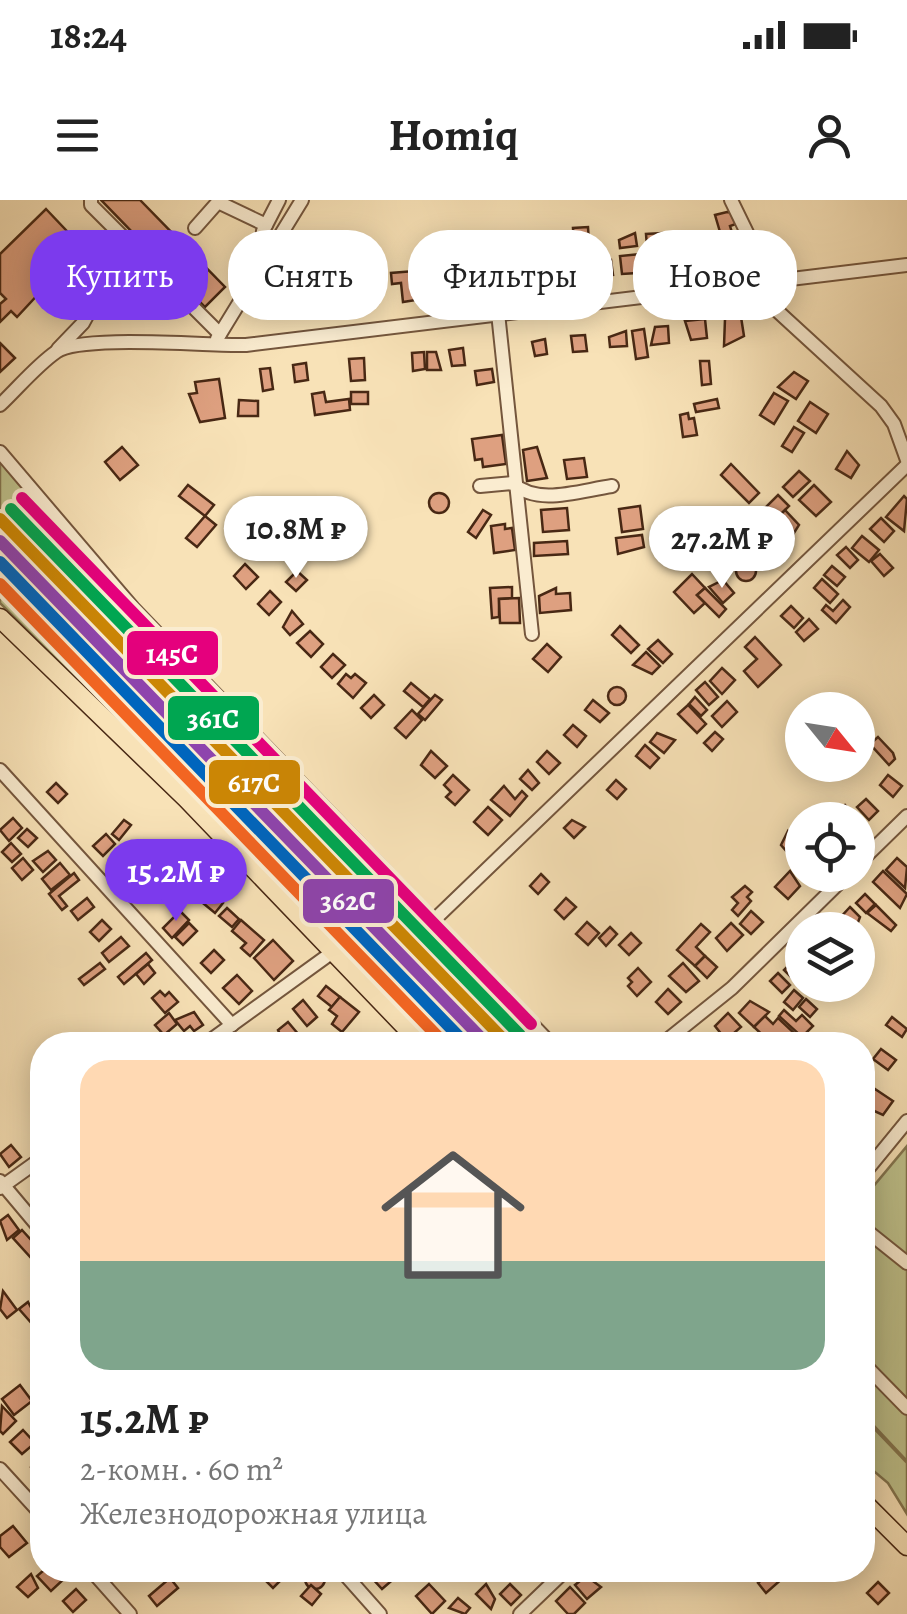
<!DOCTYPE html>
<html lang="ru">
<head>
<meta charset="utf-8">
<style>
	body { margin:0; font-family:Alegreya,serif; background:#f6f6f6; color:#222; height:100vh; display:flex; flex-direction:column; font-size:38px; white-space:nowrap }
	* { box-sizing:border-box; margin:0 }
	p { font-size:32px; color:#767676 }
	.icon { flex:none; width:55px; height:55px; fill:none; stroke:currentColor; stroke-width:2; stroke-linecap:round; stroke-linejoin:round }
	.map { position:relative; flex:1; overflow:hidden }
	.details { position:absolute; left:30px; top:832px; width:845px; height:550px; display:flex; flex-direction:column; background:#fff; border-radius:40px; box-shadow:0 5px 25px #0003 }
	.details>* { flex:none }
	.hud { position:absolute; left:30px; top:30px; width:848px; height:90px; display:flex; gap:20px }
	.needle { width:65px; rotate:120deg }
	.controls { position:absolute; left:785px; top:492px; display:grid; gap:20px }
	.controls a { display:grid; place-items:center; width:90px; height:90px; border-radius:50%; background:#fff; box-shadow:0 5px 25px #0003; font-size:50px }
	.price { position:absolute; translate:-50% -85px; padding:0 22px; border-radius:35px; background:#fff; color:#222; font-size:32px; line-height:65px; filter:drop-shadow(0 2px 5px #0008) }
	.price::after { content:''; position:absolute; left:50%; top:60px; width:30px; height:22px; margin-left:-15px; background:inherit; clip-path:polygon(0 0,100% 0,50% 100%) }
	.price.selected { background:#7c3aed; color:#fff }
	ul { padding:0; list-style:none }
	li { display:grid; align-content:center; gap:20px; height:530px; padding:0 50px }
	li span { display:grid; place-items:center; height:310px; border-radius:30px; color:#555 }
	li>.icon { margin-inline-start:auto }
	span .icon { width:180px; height:180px; fill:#fffc; stroke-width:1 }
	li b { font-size:42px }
	.tag { padding:0 35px; border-radius:40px; background:#fff; box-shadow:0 5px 25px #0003; font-size:35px; line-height:90px }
	.tag.selected { background:#7c3aed; color:#fff }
	.status { display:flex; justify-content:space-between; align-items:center; height:70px; padding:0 50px; background:#fff; direction:ltr }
	.status svg { height:28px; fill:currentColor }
	header { display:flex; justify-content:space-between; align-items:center; height:130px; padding:0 50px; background:#fff; font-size:45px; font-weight:700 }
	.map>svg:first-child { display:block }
	.green { fill:#bfc38d; stroke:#847650; stroke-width:2.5 }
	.building { fill:#dea080; stroke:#482814; stroke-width:2.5 }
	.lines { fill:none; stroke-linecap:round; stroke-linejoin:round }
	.minor-casing { stroke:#74563d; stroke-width:16 }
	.major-casing { stroke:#482814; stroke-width:21 }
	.minor { stroke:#faecd0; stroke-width:12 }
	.major { stroke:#f8e2b7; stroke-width:18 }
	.rail-1-casing { stroke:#faecd0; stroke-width:20 }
	.rail-2-casing { stroke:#faecd0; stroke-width:20 }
	.rail-3-casing { stroke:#faecd0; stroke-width:20 }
	.rail-4-casing { stroke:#faecd0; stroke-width:20 }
	.rail-5-casing { stroke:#faecd0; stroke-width:20 }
	.rail-6-casing { stroke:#faecd0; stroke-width:20 }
	.rail-1 { stroke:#cb8605; stroke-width:12 }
	.rail-2 { stroke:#8e44ad; stroke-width:12 }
	.rail-3 { stroke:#00a651; stroke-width:12 }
	.rail-4 { stroke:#0065bd; stroke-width:12 }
	.rail-5 { stroke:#e5007d; stroke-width:12 }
	.rail-6 { stroke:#f26522; stroke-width:12 }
	.line-badge { stroke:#faecd0; stroke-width:4 }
	.badge-label { font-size:28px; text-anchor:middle; font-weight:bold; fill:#fff }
</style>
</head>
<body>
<div class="status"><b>18:24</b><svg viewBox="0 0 49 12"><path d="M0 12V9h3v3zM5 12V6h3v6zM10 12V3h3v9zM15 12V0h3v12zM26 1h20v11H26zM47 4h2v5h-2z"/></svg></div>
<header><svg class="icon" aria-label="menu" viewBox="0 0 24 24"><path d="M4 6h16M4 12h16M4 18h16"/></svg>Homiq<svg class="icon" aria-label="person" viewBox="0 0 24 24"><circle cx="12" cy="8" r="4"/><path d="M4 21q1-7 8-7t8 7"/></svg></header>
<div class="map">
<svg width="907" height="1414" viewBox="0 0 907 1414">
	<rect width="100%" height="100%" fill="#f8e2b7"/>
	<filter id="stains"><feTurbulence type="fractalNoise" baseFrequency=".002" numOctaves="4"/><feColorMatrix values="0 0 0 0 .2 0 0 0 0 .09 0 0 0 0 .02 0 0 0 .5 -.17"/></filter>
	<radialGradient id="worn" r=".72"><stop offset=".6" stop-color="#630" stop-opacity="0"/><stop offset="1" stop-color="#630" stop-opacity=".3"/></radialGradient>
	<g class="green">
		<polygon points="0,252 74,340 552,845 440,845 0,403"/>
		<polygon points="907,946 907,1261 863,1214 862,1000"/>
		<polygon points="863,1217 907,1263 907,1314 888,1283 863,1262"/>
	</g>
	<g class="building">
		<polygon points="101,0 140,0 225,87 205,107"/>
		<polygon points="46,9 82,47 17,117 11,111 0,122 0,104 6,99 0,93 0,54"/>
		<polygon points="727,12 734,13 736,24 730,26 734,39 723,42 715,15"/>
		<polygon points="588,27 589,43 574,44 573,28"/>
		<polygon points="635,33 637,46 620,48 619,40"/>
		<polygon points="662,33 663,46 647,47 646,34"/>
		<polygon points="674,52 676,66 655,69 654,54"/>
		<polygon points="641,54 637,73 622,74 620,56"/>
		<polygon points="611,60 613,75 598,77 596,63"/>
		<polygon points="371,63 374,85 364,86 361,64"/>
		<polygon points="299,67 302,90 293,91 290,68"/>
		<polygon points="513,69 515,88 503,89 501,70"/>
		<polygon points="492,70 494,89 482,90 480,72"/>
		<polygon points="414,71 416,100 403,102 401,83 392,84 391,73"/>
		<polygon points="423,71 426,99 419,99 417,72"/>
		<polygon points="468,73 474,93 460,94 458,74"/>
		<polygon points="436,81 437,98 426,99 424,82"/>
		<polygon points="376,89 378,103 364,104 363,90"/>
		<polygon points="325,92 337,92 338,109 319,105"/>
		<polygon points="302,97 304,113 290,115 285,111 283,100"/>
		<polygon points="741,117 744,136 724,146 725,119"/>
		<polygon points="705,119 707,138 691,140 685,121"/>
		<polygon points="668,126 669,143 651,145 655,127"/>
		<polygon points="644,129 648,157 636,159 632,131"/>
		<polygon points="626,131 627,146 610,147 609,137"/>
		<polygon points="585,135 587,151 573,152 571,136"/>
		<polygon points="545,139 547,154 535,156 532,142"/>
		<polygon points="0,143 15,158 0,172"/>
		<polygon points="463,148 465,165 452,166 449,150"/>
		<polygon points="424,152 425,169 413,171 412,153"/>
		<polygon points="427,152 436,152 441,170 427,170"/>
		<polygon points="364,158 365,180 351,181 349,159"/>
		<polygon points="700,161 709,161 711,184 702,185"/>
		<polygon points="306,163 308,180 295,182 293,165"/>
		<polygon points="270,168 273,189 263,191 260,169"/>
		<polygon points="492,169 494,182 477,185 475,171"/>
		<polygon points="794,172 808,181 796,199 778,187"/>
		<polygon points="219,179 225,218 200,222 189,194 197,193 195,182"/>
		<polygon points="324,192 326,202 349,199 350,210 315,215 312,194"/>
		<rect x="351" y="192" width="17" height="12"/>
		<polygon points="774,193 788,201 774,224 760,215"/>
		<polygon points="717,199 719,208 696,212 694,204"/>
		<polygon points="239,200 258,201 258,216 238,216"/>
		<polygon points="810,202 828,214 816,233 798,221"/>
		<polygon points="688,213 689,219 694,218 697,235 683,237 680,215"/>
		<polygon points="794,227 804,233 792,252 782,246"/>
		<polygon points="502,235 506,264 483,267 482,259 475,260 472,239"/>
		<polygon points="122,247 138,265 120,280 105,262"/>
		<polygon points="537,247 547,278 527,281 523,250"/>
		<polygon points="847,251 859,265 851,278 836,269"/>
		<polygon points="584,258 587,277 567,279 564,260"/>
		<polygon points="731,264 759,293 749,303 721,275"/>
		<polygon points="799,271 810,281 793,297 783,287"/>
		<polygon points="188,285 214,305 205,316 179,296"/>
		<polygon points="814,285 831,302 816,316 799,300"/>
		<circle cx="439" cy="303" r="10"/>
		<polygon points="778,295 789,306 772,323 761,312"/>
		<polygon points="904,296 907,299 904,331 886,317"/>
		<polygon points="640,306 643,329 622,332 619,309"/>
		<polygon points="567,308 569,330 543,332 541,310"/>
		<polygon points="483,310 491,315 476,338 468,332"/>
		<polygon points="785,310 799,325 789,341 778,328 783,323 777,318"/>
		<polygon points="205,316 216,325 197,347 186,338"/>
		<polygon points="881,318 894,331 884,342 870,329"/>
		<polygon points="505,324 505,329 512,328 515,350 494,353 491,326"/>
		<polygon points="772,333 784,344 776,353 760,345"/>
		<polygon points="642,335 644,347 618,354 616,338"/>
		<polygon points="862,336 879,350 869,362 852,348"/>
		<polygon points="743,338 753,347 730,366 724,359"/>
		<polygon points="567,341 568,354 534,356 534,343"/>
		<polygon points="846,347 858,360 850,368 837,355"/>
		<polygon points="880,354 893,368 884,376 871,361"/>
		<circle cx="746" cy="371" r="10"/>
		<polygon points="245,364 258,377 246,389 234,376"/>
		<polygon points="832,366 845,377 837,386 824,375"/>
		<polygon points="297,371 307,380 296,391 286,382"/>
		<polygon points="692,374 705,388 697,395 705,403 694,413 674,392"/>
		<polygon points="822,379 838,394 830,403 814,388"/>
		<polygon points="723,380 734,393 723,403 709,387"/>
		<polygon points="512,387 512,398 499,399 499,417 492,418 490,388"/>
		<polygon points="556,388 556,394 570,393 571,410 540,413 539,396"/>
		<polygon points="705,388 726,409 719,417 697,395"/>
		<polygon points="270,391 281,402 269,415 258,404"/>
		<polygon points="519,398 520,423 500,423 499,399"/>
		<polygon points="843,400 850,407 836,423 822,410 826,405 833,411"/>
		<polygon points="791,406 803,418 794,428 781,416"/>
		<polygon points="292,411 303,424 290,435 283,427"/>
		<polygon points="809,419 818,429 804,441 796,432"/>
		<polygon points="620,426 639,445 631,453 612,435"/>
		<polygon points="310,431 323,444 311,457 297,443"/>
		<polygon points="755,437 781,465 758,487 744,471 757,459 745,447"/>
		<polygon points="658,440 672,454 663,463 648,449"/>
		<polygon points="547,444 561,457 548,472 533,459"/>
		<polygon points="646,452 660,466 652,474 633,465"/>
		<polygon points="333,454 345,465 332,478 321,467"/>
		<polygon points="722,468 735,480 722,494 710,481"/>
		<polygon points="346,474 351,478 355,474 366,483 353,498 338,484"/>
		<polygon points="705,482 718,497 709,505 696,490"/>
		<polygon points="411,483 430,499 423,507 404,491"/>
		<circle cx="617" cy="496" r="9"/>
		<polygon points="374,495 384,505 371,518 361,508"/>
		<polygon points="435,495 442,500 425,520 418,514"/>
		<polygon points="695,497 707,510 701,516 689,504"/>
		<polygon points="593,500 609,513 600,522 585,510"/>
		<polygon points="727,501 737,512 722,527 712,516"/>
		<polygon points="688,505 706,524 697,533 678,514"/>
		<polygon points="412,510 422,520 406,538 395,528"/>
		<polygon points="573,525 586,536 577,547 564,535"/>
		<polygon points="715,532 723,539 712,551 704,543"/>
		<polygon points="657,533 675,540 664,553 650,542"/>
		<polygon points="878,537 893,553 895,559 889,565 870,544"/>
		<polygon points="645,545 659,558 650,568 636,556"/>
		<polygon points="431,551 447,566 435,578 421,565"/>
		<polygon points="547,551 560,563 549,574 537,562"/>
		<polygon points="528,570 539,583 532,590 520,579"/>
		<polygon points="453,575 469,590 455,605 446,597 451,592 444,585"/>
		<polygon points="888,575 902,586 893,597 880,585"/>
		<polygon points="616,580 626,589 617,599 607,590"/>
		<polygon points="56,583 67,594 58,603 47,592"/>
		<polygon points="504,586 515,599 522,591 527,596 510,616 491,600"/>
		<polygon points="866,599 878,611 869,620 857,607"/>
		<polygon points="845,605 865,628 858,634 858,620 829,620"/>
		<polygon points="488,607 502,620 488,635 474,622"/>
		<polygon points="13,618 22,628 9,641 0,630"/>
		<polygon points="124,620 131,625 119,640 112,634"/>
		<polygon points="572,620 585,627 574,638 564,628"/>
		<polygon points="27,629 37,638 28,647 18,638"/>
		<polygon points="788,631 799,643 788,653 781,645"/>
		<polygon points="106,634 115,644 103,656 93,646"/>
		<polygon points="11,643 21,654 12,662 2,652"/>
		<polygon points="48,651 56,660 43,672 33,661"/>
		<polygon points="146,654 155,664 146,673 137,664"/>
		<polygon points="23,658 33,670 22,680 12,668"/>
		<polygon points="897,658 907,667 905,688 886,670"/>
		<polygon points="163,661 169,667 174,662 178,667 165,677 156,668"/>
		<polygon points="60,663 70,675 51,690 42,679"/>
		<polygon points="790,671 800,686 788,699 775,687"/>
		<polygon points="883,671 907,694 900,708 873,682"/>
		<polygon points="74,673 79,680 59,696 67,706 62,710 49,694"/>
		<polygon points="138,674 154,687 142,700 132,691 137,685 132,681"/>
		<polygon points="541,674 549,682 538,694 530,686"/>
		<polygon points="201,684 223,703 215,713 192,694"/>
		<polygon points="745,686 752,692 747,697 751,701 738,716 732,710 738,703 732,697"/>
		<polygon points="865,694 875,704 866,713 856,703"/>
		<polygon points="87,698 94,707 78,720 71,711"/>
		<polygon points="566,698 576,707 564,719 555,710"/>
		<polygon points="876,705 896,725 891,731 867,713"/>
		<polygon points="850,707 860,717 855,730 838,720"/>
		<polygon points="227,708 239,719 232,727 219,716"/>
		<polygon points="180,711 189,720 172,738 163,728"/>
		<polygon points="751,711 763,722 751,734 740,724"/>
		<polygon points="102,720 111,729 99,741 90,732"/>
		<polygon points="241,720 264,740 250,756 241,748 246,743 232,731"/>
		<polygon points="587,722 599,733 588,745 576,734"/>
		<polygon points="189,723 197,731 183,745 175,737"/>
		<polygon points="731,723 743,735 727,751 716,738"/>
		<polygon points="701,724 710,732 696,747 705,756 695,766 677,750"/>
		<polygon points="610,727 617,734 606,746 599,738"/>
		<polygon points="631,733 641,743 629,755 619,745"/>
		<polygon points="121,737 129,746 109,762 102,753"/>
		<polygon points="273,740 293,761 274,780 254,758"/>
		<polygon points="214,750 224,760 211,773 201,763"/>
		<polygon points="146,753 152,760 124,784 118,777"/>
		<polygon points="705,756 717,767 707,778 695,766"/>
		<polygon points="794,760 802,764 802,777 797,783 784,770"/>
		<polygon points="100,763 105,769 84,785 79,779"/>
		<polygon points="683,763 699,781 686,792 669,776"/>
		<polygon points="148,764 155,773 144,784 136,774"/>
		<polygon points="638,768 651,782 637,796 628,786 632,782 628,778"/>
		<polygon points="778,773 790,785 782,793 770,781"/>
		<polygon points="237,775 252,791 239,804 223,788"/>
		<polygon points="326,786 340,797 332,807 318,796"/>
		<polygon points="668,789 681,802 668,814 656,802"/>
		<polygon points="794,790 803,798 793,810 784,802"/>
		<polygon points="160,791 165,796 169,792 178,802 165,813 152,798"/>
		<polygon points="340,797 359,812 342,832 332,824 337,816 329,810"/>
		<polygon points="806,799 817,809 810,817 799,807"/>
		<polygon points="303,800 317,817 307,826 293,809"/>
		<polygon points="750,801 769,812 754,827 739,813"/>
		<polygon points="784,810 796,821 802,815 813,826 802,837 779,816"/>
		<polygon points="194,812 203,825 194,831 190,826 184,831 175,820"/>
		<polygon points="169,813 177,824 164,835 155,825"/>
		<polygon points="728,813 741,827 726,840 715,826"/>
		<polygon points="765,816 773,824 778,818 793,832 784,842 787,845 773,845 754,827"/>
		<polygon points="892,817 907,829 902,837 886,825"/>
		<polygon points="288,822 299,835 285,845 278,830"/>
		<polygon points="881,849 896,860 888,870 873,859"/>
		<polygon points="875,889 893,901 883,915 863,906"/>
		<polygon points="11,945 21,957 9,967 0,954"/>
		<polygon points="8,1015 19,1030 7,1040 0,1021"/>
		<polygon points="22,1030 41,1051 32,1059 13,1038"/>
		<polygon points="3,1091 17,1110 7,1118 0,1109"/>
		<polygon points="28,1102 39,1122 34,1126 19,1109"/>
		<polygon points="20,1185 32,1201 14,1215 2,1199"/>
		<polygon points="2,1206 16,1221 3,1234 0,1231"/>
		<polygon points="23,1230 35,1243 22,1254 10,1242"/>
		<polygon points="41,1250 42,1251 42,1277 31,1267"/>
		<polygon points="13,1326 27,1343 9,1357 0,1347 0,1336"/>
		<circle cx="315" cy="1379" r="10"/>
		<polygon points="44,1370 58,1370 65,1378 51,1391 37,1376"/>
		<polygon points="277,1370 289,1372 273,1388 266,1381"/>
		<polygon points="381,1370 404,1370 382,1389 372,1378"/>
		<polygon points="772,1370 792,1370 766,1393 758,1383"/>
		<polygon points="31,1374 38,1388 28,1397 17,1387"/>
		<polygon points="586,1376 601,1387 587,1399 575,1385"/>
		<polygon points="170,1378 178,1388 157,1406 149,1396"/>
		<polygon points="878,1382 889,1393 878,1404 867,1393"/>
		<polygon points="429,1384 445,1401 432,1414 416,1396"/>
		<polygon points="486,1384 495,1399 491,1409 476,1394"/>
		<polygon points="510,1384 521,1395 511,1405 500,1394"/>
		<polygon points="311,1385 321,1394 312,1405 301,1396"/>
		<polygon points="570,1387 585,1403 574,1414 568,1414 556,1401"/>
		<polygon points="76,1389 86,1400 73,1412 63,1401"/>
		<polygon points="458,1398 470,1408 465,1414 449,1408"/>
	</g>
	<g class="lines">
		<g class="minor-casing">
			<g id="minor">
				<polyline points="91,0 91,5 220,134"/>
				<polyline points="731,0 751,41 748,84 881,206 894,224 907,260"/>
				<polyline points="195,28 218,2 266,25"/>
				<polyline points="258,68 263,31 279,0"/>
				<polyline points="498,113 532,434"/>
				<polyline points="217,139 302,0"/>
				<polyline points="58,149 83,123 111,72 155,70"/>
				<path d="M0,205C18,188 36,166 56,152C79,134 212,146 246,145L907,65"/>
				<polyline points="0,252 133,408 552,845"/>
				<path d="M480,286L512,283C538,306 578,291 612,286"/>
				<polyline points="0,570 232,825"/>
				<polyline points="858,664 907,616"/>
				<polyline points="433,721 907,265"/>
				<polyline points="204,845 334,751"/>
				<polyline points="661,845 732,788 847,675"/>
				<polyline points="862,976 907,921"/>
				<polyline points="0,981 42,1031"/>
				<polyline points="0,988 42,958"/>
				<polyline points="862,1027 907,1063"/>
				<polyline points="862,1162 907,1208"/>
				<polyline points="0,1269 42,1315"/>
				<polyline points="91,1370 130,1414"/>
				<polyline points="341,1370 380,1414"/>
				<polyline points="520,1414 566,1370"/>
			</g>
		</g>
		<g class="major-casing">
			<g id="major">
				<polyline points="0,418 187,599 423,845"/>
				<polyline points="862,1301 907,1346"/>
			</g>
		</g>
		<use href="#minor" class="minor"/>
		<use href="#major" class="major"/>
		<g class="rail-1-casing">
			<polyline id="rail-1" points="0,319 509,845"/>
		</g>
		<g class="rail-2-casing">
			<polyline id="rail-2" points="0,341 488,845"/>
		</g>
		<g class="rail-3-casing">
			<polyline id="rail-3" points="11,309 520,835"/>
		</g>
		<g class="rail-4-casing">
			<polyline id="rail-4" points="0,362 467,845"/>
		</g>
		<g class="rail-5-casing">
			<polyline id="rail-5" points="22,298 531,824"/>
		</g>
		<g class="rail-6-casing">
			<polyline id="rail-6" points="0,384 446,845"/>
		</g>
		<use href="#rail-1" class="rail-1"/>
		<use href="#rail-2" class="rail-2"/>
		<use href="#rail-3" class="rail-3"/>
		<use href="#rail-4" class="rail-4"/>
		<use href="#rail-5" class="rail-5"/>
		<use href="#rail-6" class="rail-6"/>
	</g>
	<g class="line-badge">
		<rect x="125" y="429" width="95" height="48" rx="10" fill="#e5007d"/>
		<rect x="166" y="494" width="95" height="48" rx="10" fill="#00a651"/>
		<rect x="207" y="558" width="95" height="48" rx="10" fill="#cb8605"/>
		<rect x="301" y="677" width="95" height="48" rx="10" fill="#8e44ad"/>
	</g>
	<g class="badge-label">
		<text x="172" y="463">145С</text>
		<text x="213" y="528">361С</text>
		<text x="254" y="592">617C</text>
		<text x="348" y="710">362С</text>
	</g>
	<rect width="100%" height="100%" filter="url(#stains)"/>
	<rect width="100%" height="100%" fill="url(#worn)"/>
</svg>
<div class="controls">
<a><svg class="needle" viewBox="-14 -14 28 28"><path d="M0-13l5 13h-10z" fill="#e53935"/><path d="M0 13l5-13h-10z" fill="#767676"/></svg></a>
<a><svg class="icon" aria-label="locate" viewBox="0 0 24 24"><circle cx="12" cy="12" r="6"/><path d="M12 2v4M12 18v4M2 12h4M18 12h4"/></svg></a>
<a><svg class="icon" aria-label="layers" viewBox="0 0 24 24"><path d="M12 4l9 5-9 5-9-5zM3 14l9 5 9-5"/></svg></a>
</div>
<b class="price" style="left:296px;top:381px">10.8M ₽</b>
<b class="price" style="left:722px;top:391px">27.2M ₽</b>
<b class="price selected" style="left:176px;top:724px">15.2M ₽</b>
<div class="hud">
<a class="tag selected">Купить</a>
<a class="tag">Снять</a>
<a class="tag">Фильтры</a>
<a class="tag">Новое</a>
</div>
<section class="details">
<ul>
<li><span style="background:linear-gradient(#ffd9b3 65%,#7fa58c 0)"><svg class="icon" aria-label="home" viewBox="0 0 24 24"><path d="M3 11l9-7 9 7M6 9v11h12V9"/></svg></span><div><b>15.2M ₽</b><p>2-комн. · 60 m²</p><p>Железнодорожная улица</p></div></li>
</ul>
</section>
</div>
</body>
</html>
